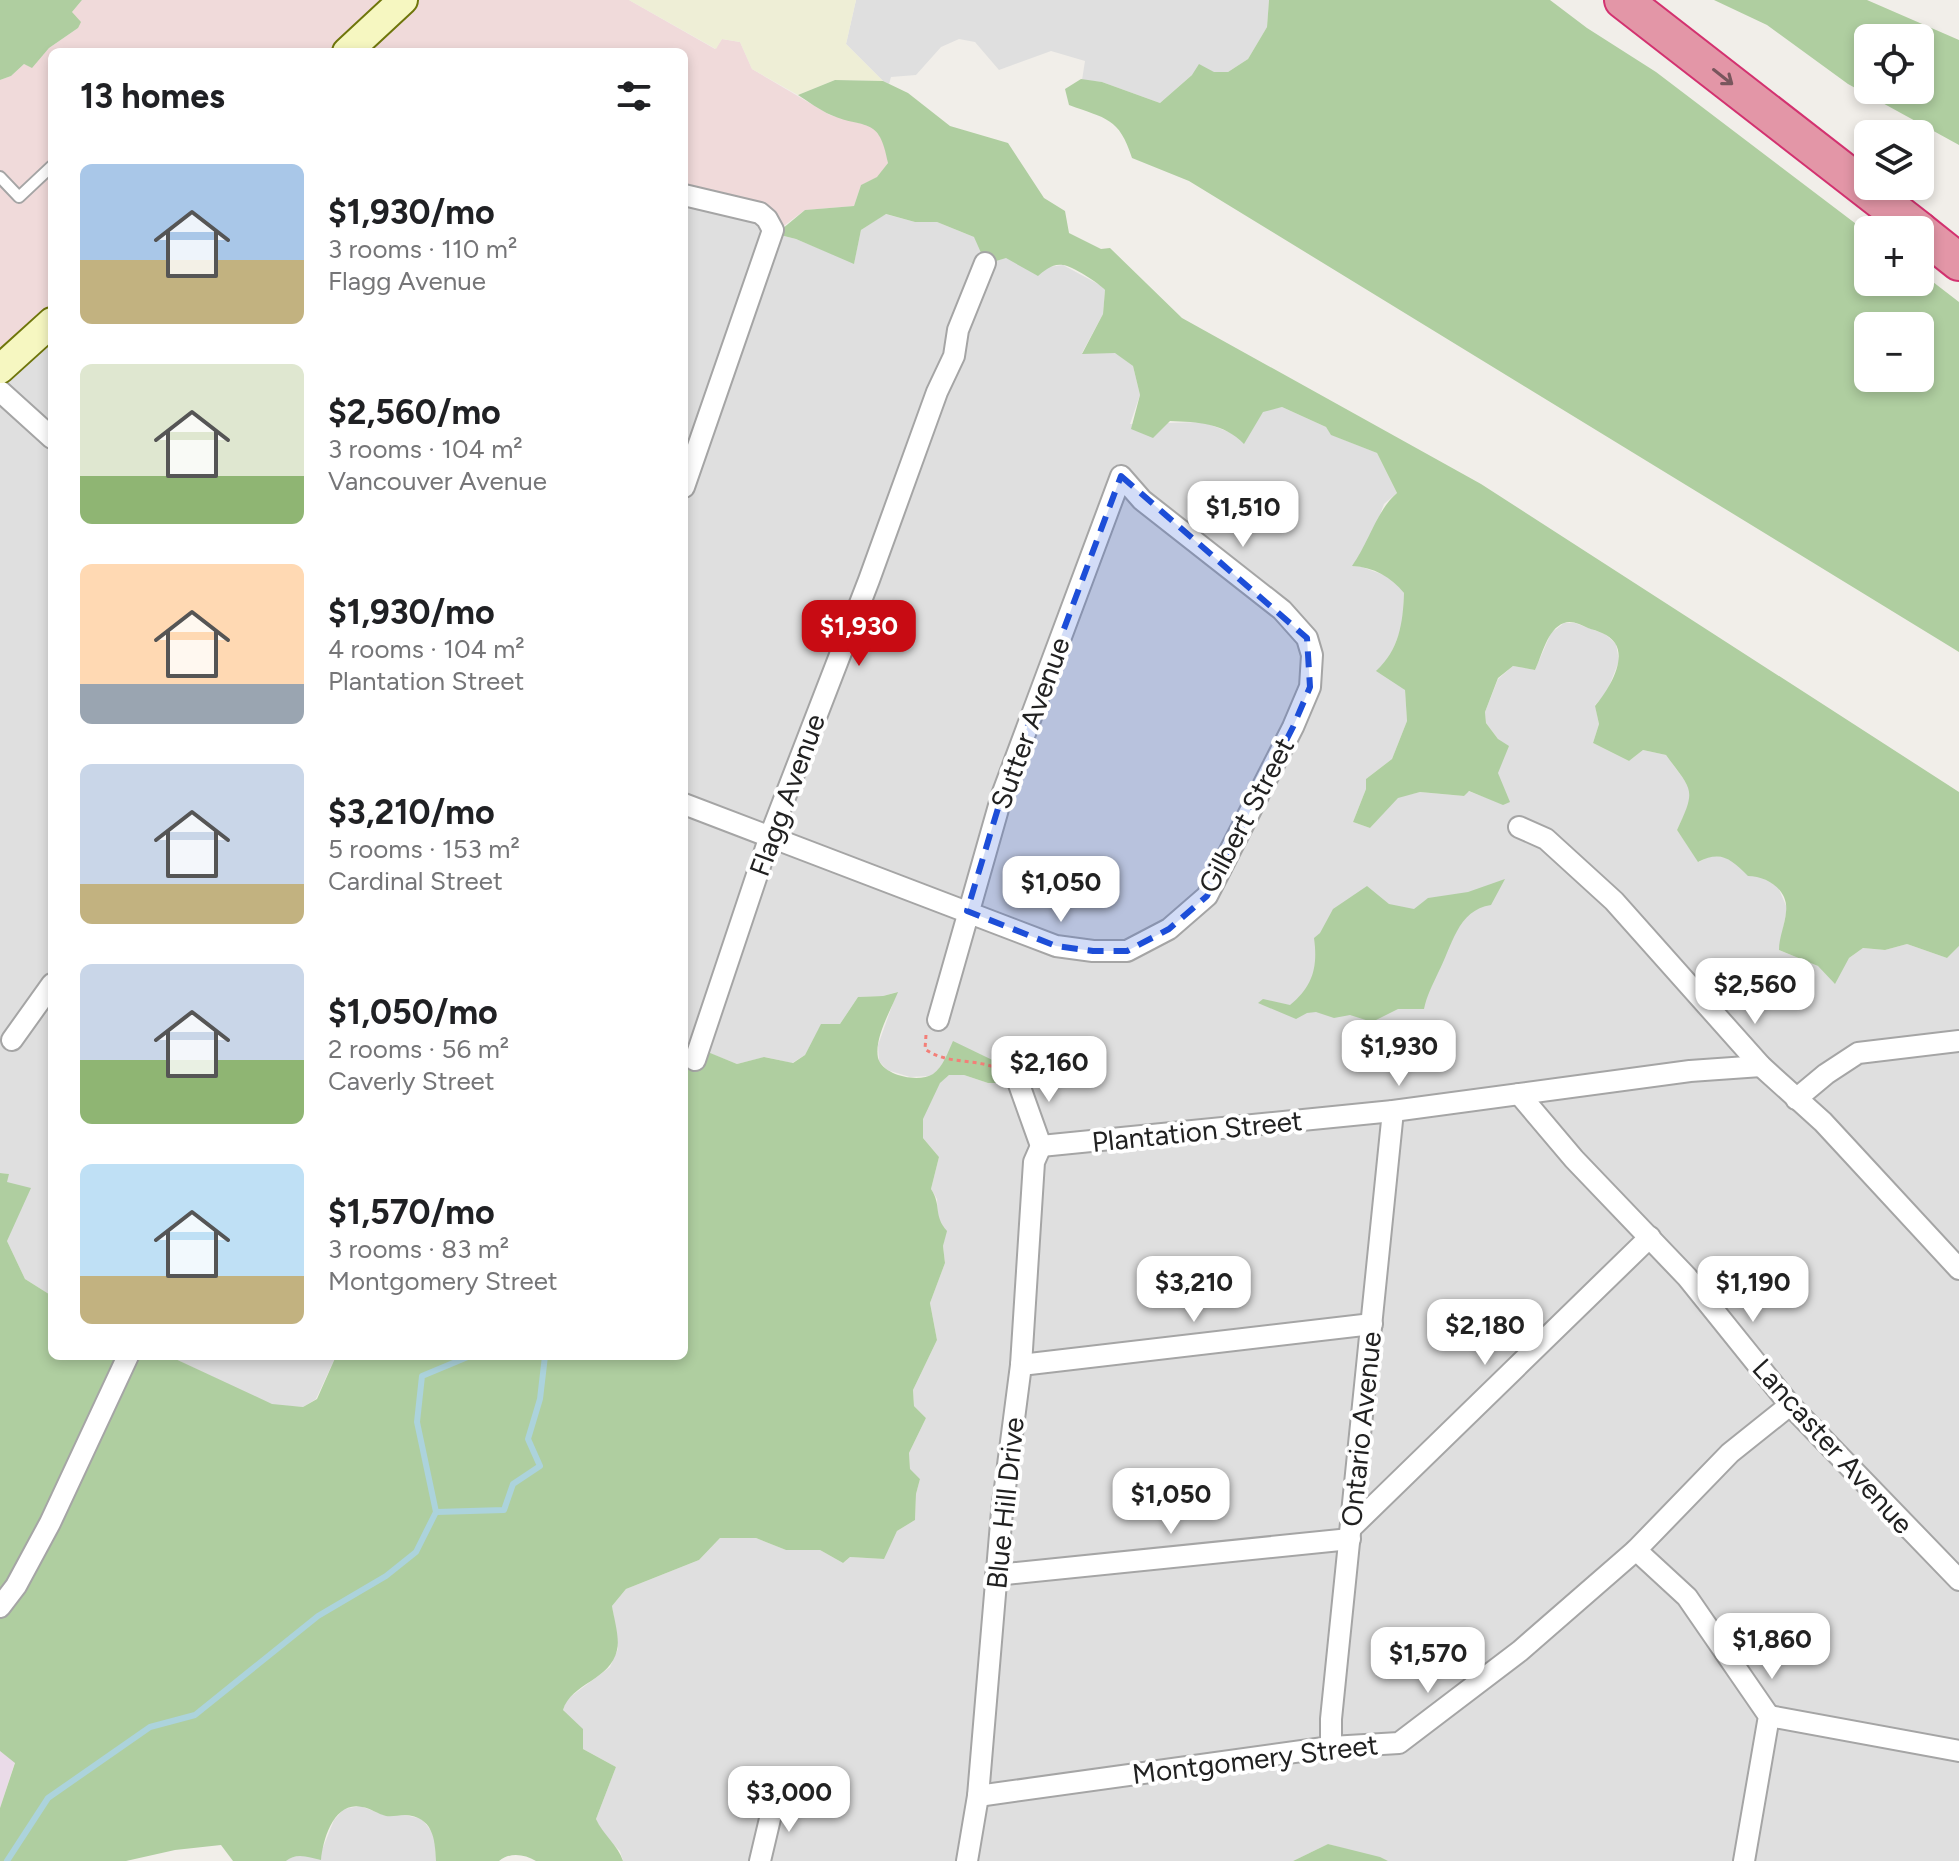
<!DOCTYPE html>
<html lang="en">
<head>
<meta charset="utf-8">
<style>
	body { margin:0; font-family:Figtree,sans-serif; background:#f2f2f2; color:#202124; height:100vh; display:flex; flex-direction:column; font-size:30px; white-space:nowrap }
	* { box-sizing:border-box; margin:0 }
	p { font-size:26px; color:#757577 }
	.icon { flex:none; width:44px; height:44px; fill:none; stroke:currentColor; stroke-width:2; stroke-linecap:round; stroke-linejoin:round }
	.map { position:relative; flex:1; overflow:hidden }
	.side { position:absolute; left:48px; top:48px; width:640px; height:1312px; display:flex; flex-direction:column; background:#fff; border-radius:12px; box-shadow:0 4px 12px #0003 }
	.side>* { flex:none }
	.controls { position:absolute; left:1854px; top:24px; display:grid; gap:16px }
	.controls a { display:grid; place-items:center; width:80px; height:80px; border-radius:12px; background:#fff; box-shadow:0 4px 12px #0003; font-size:40px }
	.price { position:absolute; translate:-50% -68px; padding:0 18px; border-radius:16px; background:#fff; color:#222; font-size:26px; line-height:52px; filter:drop-shadow(0 2px 4px #0008) }
	.price::after { content:''; position:absolute; left:50%; top:48px; width:24px; height:18px; margin-left:-12px; background:inherit; clip-path:polygon(0 0,100% 0,50% 100%) }
	.price.on { background:#c80b13; color:#fff }
	ul { padding:0; list-style:none }
	li { display:flex; align-items:center; gap:24px; height:200px; padding:0 32px }
	li span { display:grid; place-items:center; flex:none; width:224px; height:160px; border-radius:12px; color:#555 }
	li>.icon { margin-inline-start:auto }
	span .icon { width:96px; height:96px; fill:#fffc; stroke-width:1 }
	li b { font-size:34px }
	h2 { display:flex; justify-content:space-between; align-items:center; height:96px; padding:0 32px; font-size:34px }
	.map>svg:first-child { display:block }
	.residential { fill:#dfdfdf }
	.commercial { fill:#f0dada }
	.industrial { fill:#eadbe8 }
	.farmland { fill:#eeeed6 }
	.forest { fill:#afcea0; fill-rule:evenodd }
	.lines { fill:none; stroke-linecap:round; stroke-linejoin:round }
	.stream { stroke:#acd3dc; stroke-width:6 }
	.lane-casing { stroke:#a5a5a5; stroke-width:14 }
	.street-casing { stroke:#a5a5a5; stroke-width:24 }
	.secondary-casing { stroke:#6f760b; stroke-width:32 }
	.highway-casing { stroke:#d33270; stroke-width:40 }
	.path { stroke:#f37f78; stroke-width:3; stroke-dasharray:4 4; stroke-linecap:butt }
	.lane { stroke:#fff; stroke-width:10 }
	.street { stroke:#fff; stroke-width:20 }
	.secondary { stroke:#f6f7c1; stroke-width:28 }
	.highway { stroke:#e396a7; stroke-width:36 }
	.oneway { stroke:#78565d }
	.marked { fill:#1d4ed8; fill-opacity:0.2; stroke:#1d4ed8; stroke-width:6; stroke-dasharray:16 10; stroke-linejoin:round }
	.labels { text-anchor:middle; stroke-width:8; stroke-linejoin:round; paint-order:stroke }
	.street-label { font-size:28px; fill:#212121; stroke:#fff }
</style>
</head>
<body>
<div class="map">
<svg width="1959" height="1861" viewBox="0 0 1959 1861">
	<rect width="100%" height="100%" fill="#f1eee9"/>
	<g class="residential">
		<polygon points="856,0 1269,0 1267,27 1248,59 1228,72 1192,75 1160,103 1102,82 1082,80 1085,61 1051,51 999,70 975,42 959,39 941,47 916,75 891,77 889,84 883,81 846,44"/>
		<polygon points="684,199 728,210 756,223 769,237 776,234 796,239 854,263 861,230 885,214 915,222 937,222 974,237 1038,275 1048,267 1063,265 1100,285 1105,290 1103,314 1082,353 1116,353 1133,366 1140,395 1130,424 1203,422 1234,434 1263,411 1282,407 1326,427 1332,435 1377,453 1397,493 1384,504 1373,533 1353,566 1362,567 1392,578 1404,593 1403,624 1389,659 1405,690 1407,721 1392,759 1366,779 1366,789 1353,822 1370,828 1398,797 1420,792 1464,796 1468,791 1503,804 1498,773 1498,739 1486,723 1485,712 1498,679 1513,666 1535,670 1551,633 1564,623 1575,623 1605,634 1616,644 1619,661 1606,694 1595,705 1599,724 1593,743 1629,761 1643,750 1666,755 1691,789 1691,801 1677,830 1699,862 1711,855 1731,859 1748,875 1760,876 1778,887 1787,908 1779,950 1818,966 1849,958 1863,948 1885,950 1907,944 1947,958 1959,946 1959,1861 1388,1861 1328,1844 1293,1861 623,1861 620,1851 603,1835 596,1819 616,1767 583,1749 563,1710 566,1700 610,1667 618,1649 612,1606 626,1589 699,1560 720,1538 756,1538 786,1550 820,1550 843,1563 850,1557 883,1559 897,1531 915,1520 916,1494 920,1479 910,1470 909,1453 926,1418 914,1406 913,1390 937,1340 930,1303 945,1263 943,1246 946,1231 938,1221 937,1199 931,1189 939,1157 923,1138 922,1119 940,1082 949,1075 964,1075 988,1083 1015,1083 939,1069 931,1076 910,1077 887,1070 879,1061 878,1045 897,992 883,996 858,997 840,1024 821,1025 805,1055 792,1063 765,1057 737,1064 699,1049 691,1058 684,1061"/>
		<polygon points="52,325 52,1296 25,1279 7,1241 6,1181 9,1174 0,1173 0,373"/>
		<polygon points="169,1356 336,1356 316,1399 303,1407 272,1405"/>
		<polygon points="360,1806 387,1816 405,1815 422,1819 435,1836 436,1861 286,1861 289,1858 322,1850 334,1820 344,1809"/>
	</g>
	<polygon class="commercial" points="82,0 629,0 715,49 722,39 740,42 752,69 830,115 873,127 884,142 888,163 878,177 861,185 854,206 805,210 769,237 756,223 728,210 684,199 684,52 52,52 52,325 0,373 0,80 11,76 24,64 32,67 49,48 78,28 72,12"/>
	<polygon class="industrial" points="0,1751 15,1762 0,1808"/>
	<polygon class="farmland" points="629,0 856,0 846,44 883,81 835,80 798,95 752,69 740,42 722,39 716,49"/>
	<g class="forest">
		<polygon points="0,0 82,0 72,12 81,22 78,28 49,48 32,68 24,64 11,76 0,80"/>
		<path d="M1269,0H1550L1587,28L1656,72L1868,233V282H1920V272L1959,302V652L1189,181L1132,158C1119,117 1106,119 1069,105L1065,89L1081,79L1102,82L1160,103L1192,75L1199,64L1214,72H1228L1248,59L1267,27ZM1920,326V378H1868V326Z"/>
		<path d="M1714,0H1867L1959,40V145L1848,84L1767,25ZM1920,38V90H1868V38Z"/>
		<path d="M835,80L883,81L908,93L950,126L1008,143L1044,198L1065,211L1069,233L1101,249L1110,248L1182,318L1481,484L1959,792V946L1947,958L1907,944L1885,950L1863,948L1849,958L1835,984L1818,966L1779,950C1779,937 1785,925 1786,912C1789,890 1767,876 1748,876C1731,859 1721,850 1698,862L1677,830C1697,788 1692,791 1666,755L1643,750L1629,761L1593,743L1599,724L1595,706C1607,692 1627,661 1615,643C1609,634 1597,631 1588,628C1581,625 1572,620 1564,623C1547,629 1542,656 1535,670L1513,666L1498,678L1485,712L1486,723L1498,739L1509,746L1498,773L1510,802L1503,805L1469,791L1464,796L1420,792L1398,798L1370,828L1353,822L1366,789V779L1392,759L1407,721L1405,690L1376,671C1399,650 1403,623 1404,593C1391,577 1374,567 1352,566C1369,542 1377,510 1397,493L1377,453L1331,435L1326,427L1282,407L1263,412L1244,444C1224,423 1198,422 1170,421L1153,438L1131,429L1140,395L1133,366L1115,353L1082,354L1103,314L1105,290C1099,283 1072,266 1063,265C1053,263 1045,270 1038,276L1006,258L986,264L974,237L937,222H915L886,214L861,230L854,264L796,239L776,234L805,210L854,206L861,185L877,177L888,163C879,115 866,130 831,115C819,110 808,101 798,95Z"/>
		<path d="M1505,879L1491,905C1457,910 1452,947 1438,973C1432,986 1427,995 1424,1009H1398L1372,1022L1350,1015L1334,1018L1316,1012L1307,1013L1296,1019L1258,1003L1263,999L1290,1005C1313,986 1318,967 1314,938L1320,933L1333,909L1367,886L1389,904L1414,909L1428,898L1468,892Z"/>
		<path d="M898,992C891,1010 874,1038 878,1058C883,1076 919,1083 933,1074C943,1067 948,1052 953,1041L1009,1068L1016,1076V1083H988L964,1075H949L940,1083L923,1119V1138L939,1157L931,1189C942,1206 933,1215 947,1231L943,1246L945,1263L930,1303L937,1340L913,1390L914,1406L926,1418L909,1453L910,1469L920,1479L916,1494L915,1520L897,1531L884,1559L850,1557L843,1563L820,1550H786L756,1538H720L699,1560L626,1589L612,1606C614,1619 620,1638 617,1650C611,1680 571,1683 563,1710L583,1729V1749L616,1767L596,1819C603,1835 618,1845 623,1861H536C524,1854 510,1852 499,1861H436C435,1838 433,1817 405,1815C399,1815 392,1817 386,1816C378,1814 370,1808 362,1807C334,1801 323,1839 321,1860C309,1857 296,1852 286,1861H233L221,1845L175,1850L126,1861H0V1808L15,1763L0,1751V1173L9,1174L7,1182L31,1188L7,1241L25,1279L52,1296V1356H169L272,1404L303,1407L317,1399L336,1356H684V1061L691,1058L698,1048L737,1064L764,1057L793,1063L805,1055L821,1024H840L858,997L883,996Z"/>
		<polygon points="1328,1844 1380,1857 1388,1861 1293,1861"/>
	</g>
	<g class="lines">
		<g class="stream">
			<polyline points="436,1512 504,1510 513,1484 540,1466 528,1439 540,1399 545,1356"/>
			<polyline points="7,1861 48,1798 150,1727 195,1715 318,1616 386,1576 416,1552 436,1512 417,1422 422,1376 470,1356"/>
		</g>
		<g class="lane-casing">
			<polyline id="lane" points="0,177 19,197 52,166"/>
		</g>
		<g class="street-casing">
			<g id="street">
				<polyline points="684,195 760,213 767,219 773,230 684,487"/>
				<polyline points="0,391 52,438"/>
				<polyline points="684,804 1056,946 1093,951 1127,951 1169,929 1207,896 1293,727 1310,687 1312,655 1307,638 1282,610 1142,500 1121,476 1002,795 938,1020"/>
				<polyline points="1519,827 1546,839 1614,901 1761,1066 1823,1122 1959,1269"/>
				<polyline points="12,1040 52,984"/>
				<polyline points="695,1060 770,836 869,580 937,392 954,356 958,330 985,263"/>
				<polyline points="1016,1076 1041,1146"/>
				<polyline points="1519,1094 1574,1159 1687,1277 1790,1405 1959,1580"/>
				<polyline points="1796,1099 1826,1074 1858,1053 1959,1041"/>
				<polyline points="1041,1146 1393,1111 1690,1071 1761,1066"/>
				<polyline points="1021,1365 1372,1324"/>
				<polyline points="1351,1528 1650,1237"/>
				<polyline points="1636,1550 1687,1597 1769,1716 1744,1861"/>
				<polyline points="996,1575 1350,1539"/>
				<polyline points="0,1607 16,1586 50,1523 128,1356"/>
				<polyline points="1769,1716 1959,1751"/>
				<polyline points="1331,1747 1331,1719 1393,1111"/>
				<polyline points="978,1796 1331,1747 1399,1743 1520,1651 1636,1550 1730,1453 1790,1405"/>
				<polyline points="760,1861 773,1806 804,1794 814,1795"/>
				<polyline points="967,1861 978,1796 1002,1511 1021,1365 1034,1162 1041,1146"/>
			</g>
		</g>
		<g class="secondary-casing">
			<g id="secondary">
				<polyline points="347,52 403,0"/>
				<polyline points="0,369 52,322"/>
			</g>
		</g>
		<g class="highway-casing">
			<g id="highway">
				<polyline points="1623,0 1919,230"/>
				<polyline points="1920,231 1959,262"/>
			</g>
		</g>
		<path class="path" d="M926,1035L925,1049C947,1065 975,1058 999,1069"/>
		<use href="#lane" class="lane"/>
		<use href="#street" class="street"/>
		<use href="#secondary" class="secondary"/>
		<use href="#highway" class="highway"/>
	</g>
	<defs><path id="oneway-shaft" d="M-6 0H5M1.5-3L5.5 0L1.5 3" fill="none" stroke-width="1.6" stroke-linecap="round" stroke-linejoin="round" transform="scale(2)"/></defs>
	<use class="oneway" href="#oneway-shaft" transform="translate(1723 77) rotate(38)"/>
	<path class="marked" d="M1121,476L1307,638L1310,687L1293,727L1207,896L1169,929L1127,951H1093L1056,946L967,911L1002,795Z"/>
	<g class="labels">
		<g class="street-label">
			<text transform="translate(1030 723) rotate(-70)" y="10">Sutter Avenue</text>
			<text transform="translate(787 795) rotate(-70)" y="10">Flagg Avenue</text>
			<text transform="translate(1246 815) rotate(-62)" y="10">Gilbert Street</text>
			<text transform="translate(1197 1131) rotate(-6)" y="10">Plantation Street</text>
			<text transform="translate(1361 1429) rotate(-84)" y="10">Ontario Avenue</text>
			<text transform="translate(1833 1446) rotate(48)" y="10">Lancaster Avenue</text>
			<text transform="translate(1005 1503) rotate(-84)" y="10">Blue Hill Drive</text>
			<text transform="translate(1255 1759) rotate(-7)" y="10">Montgomery Street</text>
		</g>
	</g>
</svg>
<div class="controls">
<a><svg class="icon" aria-label="locate" viewBox="0 0 24 24"><circle cx="12" cy="12" r="6"/><path d="M12 2v4M12 18v4M2 12h4M18 12h4"/></svg></a>
<a><svg class="icon" aria-label="layers" viewBox="0 0 24 24"><path d="M12 4l9 5-9 5-9-5zM3 14l9 5 9-5"/></svg></a>
<a>+</a>
<a>−</a>
</div>
<b class="price" style="left:1243px;top:549px">$1,510</b>
<b class="price on" style="left:859px;top:668px">$1,930</b>
<b class="price" style="left:1061px;top:924px">$1,050</b>
<b class="price" style="left:1755px;top:1026px">$2,560</b>
<b class="price" style="left:1399px;top:1088px">$1,930</b>
<b class="price" style="left:1049px;top:1104px">$2,160</b>
<b class="price" style="left:1194px;top:1324px">$3,210</b>
<b class="price" style="left:1753px;top:1324px">$1,190</b>
<b class="price" style="left:1485px;top:1367px">$2,180</b>
<b class="price" style="left:1171px;top:1536px">$1,050</b>
<b class="price" style="left:1772px;top:1681px">$1,860</b>
<b class="price" style="left:1428px;top:1695px">$1,570</b>
<b class="price" style="left:789px;top:1834px">$3,000</b>
<section class="side">
<h2>13 homes<svg class="icon" aria-label="filters" viewBox="0 0 24 24"><path d="M4 7h16M4 17h16"/><circle cx="9" cy="7" r="2"/><circle cx="15" cy="17" r="2"/></svg></h2>
<ul>
<li><span style="background:linear-gradient(#a9c7e8 60%,#c2b280 0)"><svg class="icon" aria-label="home" viewBox="0 0 24 24"><path d="M3 11l9-7 9 7M6 9v11h12V9"/></svg></span><div><b>$1,930/mo</b><p>3 rooms · 110 m²</p><p>Flagg Avenue</p></div></li>
<li><span style="background:linear-gradient(#dfe7d0 70%,#8fb573 0)"><svg class="icon" aria-label="home" viewBox="0 0 24 24"><path d="M3 11l9-7 9 7M6 9v11h12V9"/></svg></span><div><b>$2,560/mo</b><p>3 rooms · 104 m²</p><p>Vancouver Avenue</p></div></li>
<li><span style="background:linear-gradient(#ffd9b3 75%,#9aa5b1 0)"><svg class="icon" aria-label="home" viewBox="0 0 24 24"><path d="M3 11l9-7 9 7M6 9v11h12V9"/></svg></span><div><b>$1,930/mo</b><p>4 rooms · 104 m²</p><p>Plantation Street</p></div></li>
<li><span style="background:linear-gradient(#c9d6e8 75%,#c2b280 0)"><svg class="icon" aria-label="home" viewBox="0 0 24 24"><path d="M3 11l9-7 9 7M6 9v11h12V9"/></svg></span><div><b>$3,210/mo</b><p>5 rooms · 153 m²</p><p>Cardinal Street</p></div></li>
<li><span style="background:linear-gradient(#c9d6e8 60%,#8fb573 0)"><svg class="icon" aria-label="home" viewBox="0 0 24 24"><path d="M3 11l9-7 9 7M6 9v11h12V9"/></svg></span><div><b>$1,050/mo</b><p>2 rooms · 56 m²</p><p>Caverly Street</p></div></li>
<li><span style="background:linear-gradient(#bfe0f5 70%,#c2b280 0)"><svg class="icon" aria-label="home" viewBox="0 0 24 24"><path d="M3 11l9-7 9 7M6 9v11h12V9"/></svg></span><div><b>$1,570/mo</b><p>3 rooms · 83 m²</p><p>Montgomery Street</p></div></li>
</ul>
</section>
</div>
</body>
</html>
